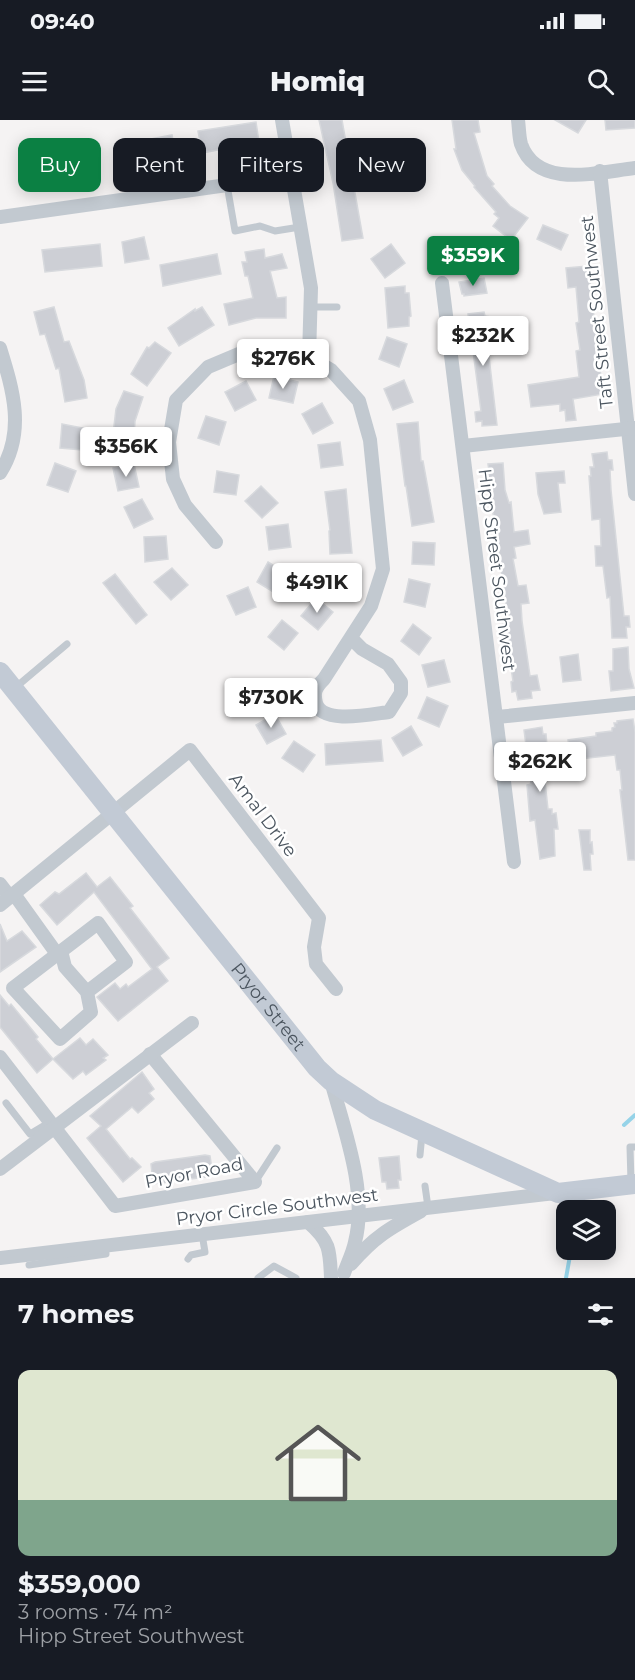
<!DOCTYPE html>
<html lang="en">
<head>
<meta charset="utf-8">
<style>
	body { margin:0; font-family:Montserrat,sans-serif; background:#242831; color:#f1f3f6; height:100vh; display:flex; flex-direction:column; font-size:22px; white-space:nowrap }
	* { box-sizing:border-box; margin:0 }
	p { font-size:20px; color:#9ea1a6 }
	.icon { flex:none; width:33px; height:33px; fill:none; stroke:currentColor; stroke-width:2; stroke-linecap:round; stroke-linejoin:round }
	.map { position:relative; height:1158px; overflow:hidden }
	.drawer { display:flex; flex-direction:column; background:#171b24; flex:1 }
	.drawer>* { flex:none }
	.hud { position:absolute; left:18px; top:18px; width:600px; height:54px; display:flex; gap:12px }
	.controls { position:absolute; left:556px; top:1080px; display:grid; gap:12px }
	.controls a { display:grid; place-items:center; width:60px; height:60px; border-radius:12px; background:#171b24; box-shadow:0 3px 15px #0003; font-size:30px }
	.price { position:absolute; translate:-50% -51px; padding:0 14px; border-radius:6px; background:#fff; color:#222; font-size:20px; line-height:39px; filter:drop-shadow(0 2px 3px #0008) }
	.price::after { content:''; position:absolute; left:50%; top:36px; width:18px; height:14px; margin-left:-9px; background:inherit; clip-path:polygon(0 0,100% 0,50% 100%) }
	.price.on { background:#0b8043; color:#fff }
	ul { padding:0; list-style:none }
	li { display:grid; align-content:center; gap:12px; height:318px; padding:0 18px }
	li span { display:grid; place-items:center; height:186px; border-radius:12px; color:#555 }
	li>.icon { margin-inline-start:auto }
	span .icon { width:108px; height:108px; fill:#fffc; stroke-width:1 }
	li b { font-size:26px }
	h2 { display:flex; justify-content:space-between; align-items:center; height:72px; padding:0 18px; font-size:26px }
	.tag { padding:0 21px; border-radius:12px; background:#171b24; box-shadow:0 3px 15px #0003; font-size:21px; line-height:54px }
	.tag.on { background:#0b8043; color:#fff }
	.status { display:flex; justify-content:space-between; align-items:center; height:42px; padding:0 30px; background:#171b24; direction:ltr }
	.status svg { height:16px; fill:currentColor }
	header { display:flex; justify-content:space-between; align-items:center; height:78px; padding:0 18px; background:#171b24; font-size:27px; font-weight:800 }
	.map>svg:first-child { display:block }
	.lines { fill:none; stroke-linecap:round; stroke-linejoin:round }
	.stream { stroke:#96d3e8; stroke-width:4 }
	.building { fill:#cdcfd5; stroke:#d7d9dd; stroke-width:1.5 }
	.service { stroke:#c2c9d0; stroke-width:7 }
	.minor { stroke:#c2c9d0; stroke-width:14 }
	.secondary { stroke:#c2cad5; stroke-width:20 }
	.labels { text-anchor:middle; stroke-width:5; stroke-linejoin:round; paint-order:stroke }
	.street-label { font-size:18px; fill:#4b555f; stroke:#fff }
</style>
</head>
<body>
<div class="status"><b>09:40</b><svg viewBox="0 0 49 12"><path d="M0 12V9h3v3zM5 12V6h3v6zM10 12V3h3v9zM15 12V0h3v12zM26 1h20v11H26zM47 4h2v5h-2z"/></svg></div>
<header><svg class="icon" aria-label="menu" viewBox="0 0 24 24"><path d="M4 6h16M4 12h16M4 18h16"/></svg>Homiq<svg class="icon" aria-label="search" viewBox="0 0 24 24"><circle cx="10" cy="10" r="6"/><path d="M15 15l6 6"/></svg></header>
<div class="map">
<svg width="635" height="1158" viewBox="0 0 635 1158">
	<rect width="100%" height="100%" fill="#f5f3f3"/>
	<g class="lines">
		<g class="stream">
			<polyline points="624,1005 635,995"/>
			<polyline points="566,1158 571,1130"/>
		</g>
	</g>
	<g class="building">
		<polygon points="319,0 342,0 363,118 342,121 333,63"/>
		<polygon points="452,0 478,0 480,12 474,13 487,56 494,64 492,66 510,86 528,98 511,120 493,106 499,98 494,94 496,92 474,67 475,66 462,50 454,29 456,29"/>
		<polygon points="555,0 586,0 578,13"/>
		<polygon points="605,0 635,0 635,8 606,10"/>
		<polygon points="256,2 259,22 202,33 198,11"/>
		<polygon points="172,15 176,37 118,48 114,26"/>
		<polygon points="92,30 96,51 35,58 32,37"/>
		<polygon points="543,105 568,115 561,130 537,119"/>
		<polygon points="144,117 149,139 125,143 122,122"/>
		<polygon points="100,124 102,146 45,152 42,130"/>
		<polygon points="391,124 405,143 385,158 371,139"/>
		<polygon points="264,129 265,138 282,134 287,148 270,151 277,178 286,177 286,198 256,198 229,205 224,184 253,178 248,156 245,156 242,142 247,142 245,132"/>
		<polygon points="217,134 221,154 163,166 160,145"/>
		<polygon points="588,146 603,274 573,279 576,300 566,301 565,290 560,291 560,284 531,287 528,265 579,257 576,231 580,230 576,203 579,202 576,167 568,168 566,148"/>
		<polygon points="484,158 487,173 464,176 464,174 462,174 459,162"/>
		<polygon points="405,166 405,173 409,173 411,196 409,197 409,206 388,208 385,168"/>
		<polygon points="54,187 64,222 69,221 84,260 87,278 65,282 59,248 56,249 45,214 40,215 34,192"/>
		<polygon points="202,187 214,205 179,226 168,208 195,189 195,191"/>
		<polygon points="484,192 485,196 490,197 492,211 487,211 489,228 488,228 497,305 482,306 482,301 476,302 475,292 481,291 468,194"/>
		<polygon points="387,217 407,224 399,247 379,239"/>
		<polygon points="155,222 171,233 147,266 131,254 147,227 149,228"/>
		<polygon points="274,256 298,262 293,283 269,278"/>
		<polygon points="404,260 413,282 393,290 384,269"/>
		<polygon points="246,261 256,280 235,291 225,272"/>
		<polygon points="124,271 143,277 135,301 133,334 111,331 116,289"/>
		<polygon points="322,283 333,303 313,314 302,294"/>
		<polygon points="206,296 226,302 219,325 198,318"/>
		<polygon points="418,302 421,341 423,341 434,402 412,406 406,366 405,366 397,304"/>
		<polygon points="62,304 83,308 82,330 60,328"/>
		<polygon points="340,322 343,345 321,348 318,325"/>
		<polygon points="607,332 608,340 612,340 613,350 610,350 611,370 624,496 629,496 630,507 626,507 627,518 612,518 610,477 607,478 603,446 596,446 595,426 601,426 600,399 592,400 589,356 591,356 590,347 594,347 592,334"/>
		<polygon points="55,343 76,351 68,372 47,365"/>
		<polygon points="503,343 505,370 509,383 511,382 514,412 528,410 530,424 514,427 516,438 513,439 518,466 526,465 529,483 521,484 522,501 530,556 537,555 540,570 531,571 532,578 518,580 516,571 512,572 511,562 513,561 510,542 508,542 506,531 503,504 507,503 508,498 487,351 489,351 488,344"/>
		<polygon points="134,344 139,367 118,371 113,348"/>
		<polygon points="217,351 239,355 236,375 214,372"/>
		<polygon points="564,351 565,363 558,363 561,392 544,394 538,374 536,353"/>
		<polygon points="261,366 278,383 262,398 245,381"/>
		<polygon points="346,369 352,433 330,434 329,411 330,410 325,372"/>
		<polygon points="142,379 153,399 134,408 124,387"/>
		<polygon points="288,404 291,427 269,430 266,407"/>
		<polygon points="166,416 168,439 145,442 144,417"/>
		<polygon points="413,422 435,423 434,445 412,444"/>
		<polygon points="268,442 287,454 275,473 257,462"/>
		<polygon points="329,446 350,453 343,474 322,467"/>
		<polygon points="172,448 188,465 171,480 154,462"/>
		<polygon points="115,454 147,495 136,504 103,463"/>
		<polygon points="409,459 430,464 425,487 404,482"/>
		<polygon points="248,467 256,487 236,495 227,476"/>
		<polygon points="316,478 333,492 318,510 301,496"/>
		<polygon points="282,500 298,513 284,530 268,517"/>
		<polygon points="413,504 431,518 419,535 401,521"/>
		<polygon points="628,527 629,549 634,568 611,571 609,551 613,551 613,529"/>
		<polygon points="578,534 581,560 563,562 560,537"/>
		<polygon points="444,540 450,562 428,567 422,545"/>
		<polygon points="251,559 272,560 272,582 251,581"/>
		<polygon points="427,577 448,586 439,607 418,598"/>
		<polygon points="275,594 286,614 267,624 256,605"/>
		<polygon points="633,599 635,612 635,740 628,740 620,670 622,670 620,650 617,650 615,635 571,640 568,620 596,616 596,613 612,611 612,608 615,607 614,603 617,603 617,601"/>
		<polygon points="411,606 422,625 403,636 392,618"/>
		<polygon points="542,607 543,614 546,614 547,626 545,626 547,642 543,643 548,689 552,689 552,694 556,693 558,709 554,709 555,736 540,739 535,700 530,701 527,665 531,664 524,610"/>
		<polygon points="381,620 383,641 326,645 325,624"/>
		<polygon points="294,621 315,635 303,652 282,638"/>
		<polygon points="579,710 590,710 590,723 592,722 593,734 590,734 591,750 584,750"/>
		<polygon points="86,753 97,767 110,757 133,786 130,788 169,838 157,847 168,861 118,901 97,877 115,863 120,869 126,864 128,867 152,849 94,772 57,805 40,785 55,772 59,774"/>
		<polygon points="0,804 7,821 22,811 36,827 0,852"/>
		<polygon points="0,875 9,886 11,884 38,917 36,919 53,939 37,953 0,907"/>
		<polygon points="80,918 86,925 93,919 108,935 103,938 106,940 86,955 83,951 73,959 53,939"/>
		<polygon points="142,952 154,969 149,973 154,979 138,993 132,987 106,1009 130,1039 132,1038 141,1047 123,1062 87,1018 101,1006 90,996"/>
		<polygon points="205,1035 210,1036 213,1056 153,1064 151,1044 155,1042"/>
		<polygon points="399,1036 401,1060 398,1060 399,1068 387,1069 386,1062 382,1062 379,1038"/>
	</g>
	<g class="lines">
		<g class="service">
			<polyline points="227,65 235,111 260,106 275,111 300,107"/>
			<polyline points="311,187 337,187"/>
			<polyline points="16,567 67,524"/>
			<polyline points="6,983 30,1014 50,1002"/>
			<polyline points="420,1035 422,1014"/>
			<polyline points="255,1062 277,1028"/>
			<polyline points="631,1062 630,1027 635,1027"/>
			<polyline points="425,1066 428,1087"/>
			<polyline points="188,1139 191,1135 205,1132 202,1114"/>
			<polyline points="29,1145 106,1134 105,1125"/>
			<polyline points="258,1158 274,1146 296,1158"/>
		</g>
		<g class="minor">
			<path d="M282,0L311,168L309,237L331,250L359,281L370,320L383,449L371,486L324,559C316,567 313,572 316,583C322,605 372,594 389,592L401,573V562L388,544L362,529L351,518"/>
			<path d="M518,0C519,7 519,17 521,24C537,70 599,52 635,48"/>
			<polyline points="600,51 635,374"/>
			<polyline points="0,97 227,65 291,54"/>
			<polyline points="442,163 514,742"/>
			<path d="M0,228C13,270 26,312 0,353"/>
			<polyline points="463,326 635,308"/>
			<polyline points="216,422 185,385 173,359 169,322 176,280 208,247 246,231 294,229 309,237"/>
			<polyline points="497,597 635,583"/>
			<polyline points="0,764 10,777"/>
			<polyline points="14,774 57,834"/>
			<polyline points="0,785 190,630 319,798 314,827 316,844 336,869"/>
			<polyline points="61,831 65,847 87,872 91,892 60,919 13,868 98,803 126,842 87,872"/>
			<polyline points="0,937 115,1086 255,1062 150,934"/>
			<path d="M331,961C344,1009 368,1072 355,1122C353,1132 348,1142 344,1153"/>
			<polyline points="0,1049 192,903"/>
			<path d="M308,1102C330,1121 330,1130 331,1158"/>
			<polyline points="0,1138 555,1073"/>
			<path d="M351,1144C374,1117 390,1108 421,1091"/>
		</g>
		<path class="secondary" id="s1" d="M0,552L317,948L331,961L375,990L558,1073L635,1064"/>
	</g>
	<g class="labels">
		<g class="street-label">
			<text transform="translate(597 192) rotate(-96)" y="6">Taft Street Southwest</text>
			<text transform="translate(497 450) rotate(83)" y="6">Hipp Street Southwest</text>
			<text transform="translate(263 695) rotate(53)" y="6">Amal Drive</text>
			<text dy="6" stroke="none"><textPath href="#s1" startOffset="429">Pryor Street</textPath></text>
			<text transform="translate(194 1053) rotate(-11)" y="6">Pryor Road</text>
			<text transform="translate(277 1087) rotate(-7)" y="6">Pryor Circle Southwest</text>
		</g>
	</g>
</svg>
<div class="controls">
<a><svg class="icon" aria-label="layers" viewBox="0 0 24 24"><path d="M12 4l9 5-9 5-9-5zM3 14l9 5 9-5"/></svg></a>
</div>
<b class="price on" style="left:473px;top:167px">$359K</b>
<b class="price" style="left:483px;top:247px">$232K</b>
<b class="price" style="left:283px;top:270px">$276K</b>
<b class="price" style="left:126px;top:358px">$356K</b>
<b class="price" style="left:317px;top:494px">$491K</b>
<b class="price" style="left:271px;top:609px">$730K</b>
<b class="price" style="left:540px;top:673px">$262K</b>
<div class="hud">
<a class="tag on">Buy</a>
<a class="tag">Rent</a>
<a class="tag">Filters</a>
<a class="tag">New</a>
</div>
</div>
<section class="drawer">
<h2>7 homes<svg class="icon" aria-label="filters" viewBox="0 0 24 24"><path d="M4 7h16M4 17h16"/><circle cx="9" cy="7" r="2"/><circle cx="15" cy="17" r="2"/></svg></h2>
<ul>
<li><span style="background:linear-gradient(#dfe7d0 70%,#7fa58c 0)"><svg class="icon" aria-label="home" viewBox="0 0 24 24"><path d="M3 11l9-7 9 7M6 9v11h12V9"/></svg></span><div><b>$359,000</b><p>3 rooms · 74 m²</p><p>Hipp Street Southwest</p></div></li>
</ul>
</section>
</body>
</html>
